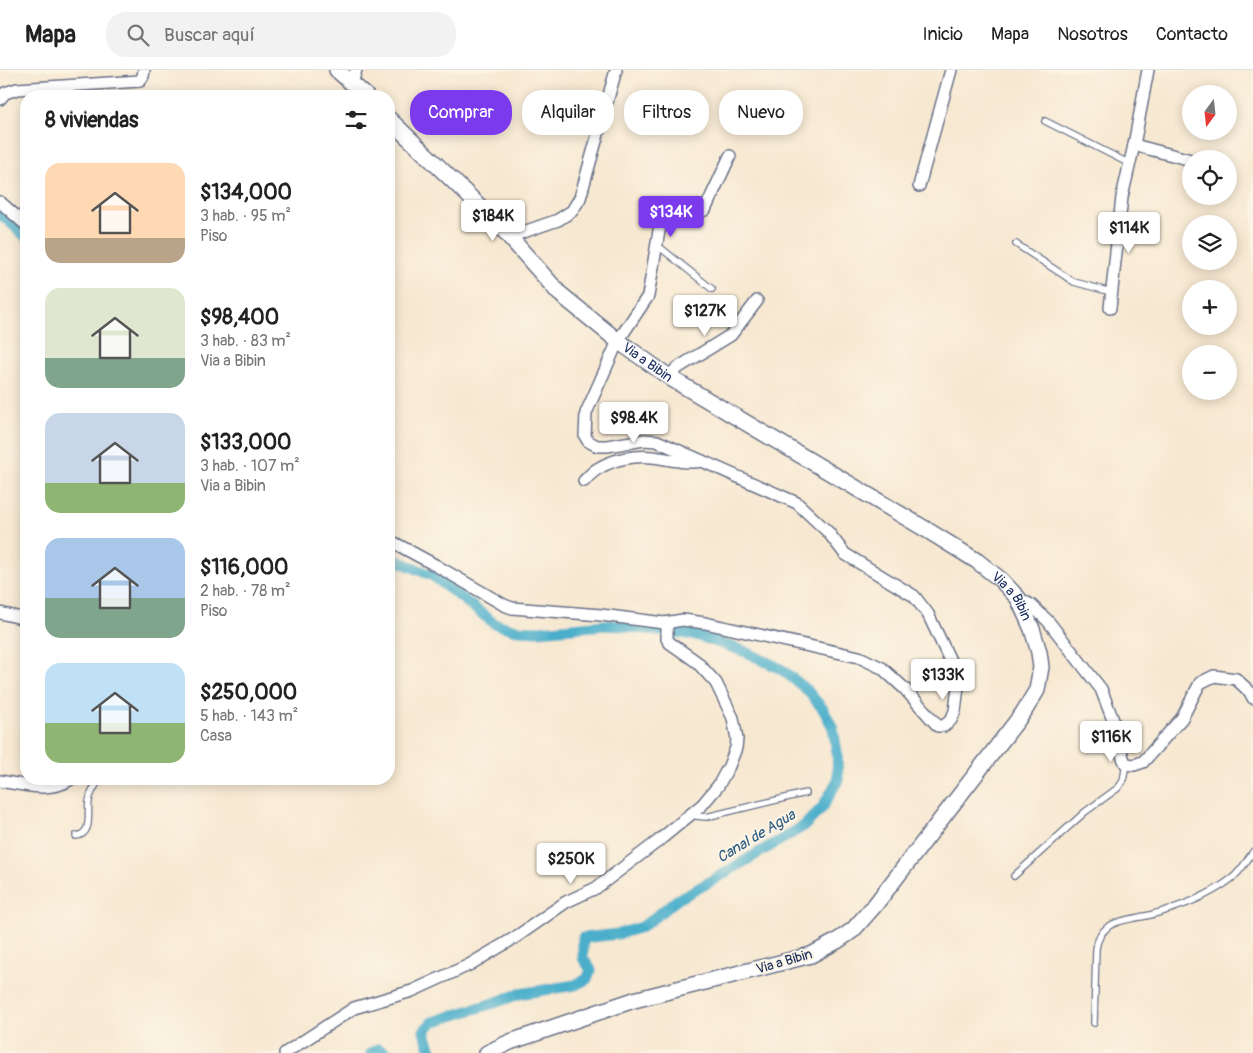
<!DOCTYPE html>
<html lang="es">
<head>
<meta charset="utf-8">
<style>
	body { margin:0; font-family:Pangolin,sans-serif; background:#f2f2f2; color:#222; height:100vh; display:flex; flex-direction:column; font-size:19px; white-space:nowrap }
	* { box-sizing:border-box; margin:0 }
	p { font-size:16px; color:#767676 }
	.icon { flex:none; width:28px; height:28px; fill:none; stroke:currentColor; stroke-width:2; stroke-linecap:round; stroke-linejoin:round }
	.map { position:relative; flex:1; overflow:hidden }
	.panel { position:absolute; left:20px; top:20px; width:375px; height:695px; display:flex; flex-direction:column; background:#fff; border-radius:20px; box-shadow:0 2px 12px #0003 }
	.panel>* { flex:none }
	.guide { position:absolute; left:410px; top:20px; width:475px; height:45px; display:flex; gap:10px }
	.needle { width:32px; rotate:195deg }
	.buttons { position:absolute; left:1182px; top:15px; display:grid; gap:10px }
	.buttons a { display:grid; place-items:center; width:55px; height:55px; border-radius:50%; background:#fff; box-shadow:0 2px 12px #0003; font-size:25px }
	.price { position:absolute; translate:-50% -42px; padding:0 11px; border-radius:5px; background:#fff; color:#222; font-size:16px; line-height:32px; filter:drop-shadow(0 1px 2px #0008) }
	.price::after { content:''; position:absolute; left:50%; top:30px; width:15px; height:11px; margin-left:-8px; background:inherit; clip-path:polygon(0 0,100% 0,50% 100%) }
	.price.active { background:#7c3aed; color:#fff }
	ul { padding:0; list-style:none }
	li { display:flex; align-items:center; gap:15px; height:125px; padding:0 25px }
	li span { display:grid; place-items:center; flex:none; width:140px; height:100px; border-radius:15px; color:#555 }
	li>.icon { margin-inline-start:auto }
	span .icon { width:60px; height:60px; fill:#fffc; stroke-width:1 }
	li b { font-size:21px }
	h2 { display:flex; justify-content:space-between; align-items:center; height:60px; padding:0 25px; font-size:21px }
	.tag { padding:0 18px; border-radius:20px; background:#fff; box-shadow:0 2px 12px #0003; font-size:18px; line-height:45px }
	.tag.active { background:#7c3aed; color:#fff }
	header { display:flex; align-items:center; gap:30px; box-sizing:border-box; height:70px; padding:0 25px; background:#fff; border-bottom:1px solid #e0e0e0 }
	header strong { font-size:24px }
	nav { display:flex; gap:28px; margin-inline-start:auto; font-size:18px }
	.search { width:350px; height:45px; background:#f2f2f2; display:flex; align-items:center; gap:12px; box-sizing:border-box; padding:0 18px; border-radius:20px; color:#767676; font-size:19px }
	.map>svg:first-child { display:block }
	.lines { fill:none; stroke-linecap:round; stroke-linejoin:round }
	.canal { stroke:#4cafcb; stroke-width:11 }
	.service-casing { stroke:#687086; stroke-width:8 }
	.minor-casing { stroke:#687086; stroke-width:14 }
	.tertiary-casing { stroke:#687086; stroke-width:18 }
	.service { stroke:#fff; stroke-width:5.5 }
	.minor { stroke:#fff; stroke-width:11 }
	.tertiary { stroke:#fff; stroke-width:15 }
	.labels { text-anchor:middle; stroke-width:4; stroke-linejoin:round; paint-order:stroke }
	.street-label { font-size:14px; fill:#1b2f5e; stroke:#fcf5e5 }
	.water-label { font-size:15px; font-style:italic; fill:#2c5c84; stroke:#fcf5e5 }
</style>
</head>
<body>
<header>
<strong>Mapa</strong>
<div class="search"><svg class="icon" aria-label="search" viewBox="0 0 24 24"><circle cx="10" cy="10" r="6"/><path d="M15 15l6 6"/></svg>Buscar aquí</div>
<nav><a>Inicio</a><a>Mapa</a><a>Nosotros</a><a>Contacto</a></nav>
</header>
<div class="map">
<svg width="1253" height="983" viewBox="0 0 1253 983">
	<rect width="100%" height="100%" fill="#fcf5e5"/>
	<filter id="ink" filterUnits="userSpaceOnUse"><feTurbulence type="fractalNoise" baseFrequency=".02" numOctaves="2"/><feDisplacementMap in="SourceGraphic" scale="10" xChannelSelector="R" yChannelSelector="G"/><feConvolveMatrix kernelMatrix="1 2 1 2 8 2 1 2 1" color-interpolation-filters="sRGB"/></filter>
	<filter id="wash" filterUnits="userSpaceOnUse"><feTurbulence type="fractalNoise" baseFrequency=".0096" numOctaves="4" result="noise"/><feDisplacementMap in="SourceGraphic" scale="20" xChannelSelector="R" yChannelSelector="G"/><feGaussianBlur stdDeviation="1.12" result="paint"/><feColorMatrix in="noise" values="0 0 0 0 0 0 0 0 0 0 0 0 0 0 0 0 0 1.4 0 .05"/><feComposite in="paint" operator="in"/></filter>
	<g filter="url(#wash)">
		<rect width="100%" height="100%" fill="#f7e8d1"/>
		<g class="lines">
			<g class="canal">
				<polyline points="0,143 26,167"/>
				<polyline points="389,487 433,506 495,554 517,560 539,561 605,555 623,556 696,565 746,582 781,599 806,619 823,639 833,658 837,682 838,710 822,738 804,756 706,814 678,829 642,857 618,864 583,868 583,888 591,900 587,909 575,915 519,924 494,933 432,952 424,961 432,983"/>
				<polyline points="371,983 378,979 387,983"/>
			</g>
		</g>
	</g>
	<g filter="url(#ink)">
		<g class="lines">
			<g class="service-casing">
				<g id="service">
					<polyline points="1045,51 1130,94"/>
					<polyline points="1016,174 1074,212 1111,222"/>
					<polyline points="657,175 712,219"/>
					<polyline points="692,743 696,746 706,747 806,723"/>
					<path d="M76,766C93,764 87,744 89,731C90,723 95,716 100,709"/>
					<polyline points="1014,806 1085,742 1118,718 1123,711 1126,694"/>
					<path d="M1094,953L1096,879C1097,870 1101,862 1109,856C1120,849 1138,848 1150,845C1177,838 1209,826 1231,809C1241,802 1246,791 1253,782"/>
				</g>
			</g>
			<g class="minor-casing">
				<g id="minor">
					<polyline points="352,13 356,0"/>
					<polyline points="0,29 5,23 17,19 140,11 143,6 144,0"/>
					<polyline points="1134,75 1191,90"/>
					<polyline points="919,116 951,0"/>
					<polyline points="0,132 26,155"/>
					<polyline points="509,167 558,150 572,141 580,128 616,0"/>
					<polyline points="1110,238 1122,127 1134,75 1148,0"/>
					<polyline points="672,309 674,301 679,297 731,265 757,231"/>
					<path d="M584,411C589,406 593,401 599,398C614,389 635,385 652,387C670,389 685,394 702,391"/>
					<polyline points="389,470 435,495 504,535 512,538 601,545 664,553 683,550 705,553 859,587 882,598 905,619 938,656 944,656 951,650 955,641 958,617 955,601 928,544 914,526 845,484 828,462 797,433 657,371 644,370 607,376 597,376 588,371 585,366 586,343 618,271 648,226 659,161 664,146 670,139 675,138 700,141 705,140 730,86"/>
					<polyline points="1018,528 1031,535 1048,551 1101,619 1113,650 1123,688 1126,694 1134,695 1143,692 1182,648 1200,613 1214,606 1236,609 1250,622 1253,628"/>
					<polyline points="0,543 17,547 26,547"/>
					<path d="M0,711C23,715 51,723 71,709"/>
					<polyline points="285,983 354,938 412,921 469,895 516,867 566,832 596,818 657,772 702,735 718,716 729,696 736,678 737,669 733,648 716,613 697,592 670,573 667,569 667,556 664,553"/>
				</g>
			</g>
			<g class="tertiary-casing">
				<g id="tertiary">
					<polyline points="337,0 366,26"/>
					<path id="s1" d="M389,49L500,156L559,223L618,271L672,309L927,460L977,491L1001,510L1018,528L1032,559L1039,582L1041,597L1037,620L1023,643L875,835L853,860L837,871L811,885L634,930L510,972L487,983"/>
				</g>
			</g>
			<use href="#service" class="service"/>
			<use href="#minor" class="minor"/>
			<use href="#tertiary" class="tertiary"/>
		</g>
	</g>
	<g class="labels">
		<g class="street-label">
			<text dy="5" stroke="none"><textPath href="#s1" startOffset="356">Via a Bibin</textPath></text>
			<text dy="5" stroke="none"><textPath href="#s1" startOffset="791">Via a Bibin</textPath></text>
			<text transform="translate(784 891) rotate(-16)" y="5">Via a Bibin</text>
		</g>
		<g class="water-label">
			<text transform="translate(756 766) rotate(-31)" y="5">Canal de Agua</text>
		</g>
	</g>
</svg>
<div class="buttons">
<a><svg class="needle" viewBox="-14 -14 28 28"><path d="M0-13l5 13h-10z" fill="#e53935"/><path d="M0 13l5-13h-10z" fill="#767676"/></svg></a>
<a><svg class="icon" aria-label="locate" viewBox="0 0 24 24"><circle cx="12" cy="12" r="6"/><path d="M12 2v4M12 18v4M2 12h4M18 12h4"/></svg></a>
<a><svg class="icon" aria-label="layers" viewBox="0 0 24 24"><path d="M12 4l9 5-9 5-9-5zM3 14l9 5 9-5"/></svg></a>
<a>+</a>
<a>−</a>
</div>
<b class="price active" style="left:671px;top:168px">$134K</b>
<b class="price" style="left:493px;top:172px">$184K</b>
<b class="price" style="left:1129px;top:184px">$114K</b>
<b class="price" style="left:705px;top:267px">$127K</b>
<b class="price" style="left:634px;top:374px">$98.4K</b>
<b class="price" style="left:943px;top:631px">$133K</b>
<b class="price" style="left:1111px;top:693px">$116K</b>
<b class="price" style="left:571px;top:815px">$250K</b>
<div class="guide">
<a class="tag active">Comprar</a>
<a class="tag">Alquilar</a>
<a class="tag">Filtros</a>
<a class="tag">Nuevo</a>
</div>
<section class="panel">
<h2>8 viviendas<svg class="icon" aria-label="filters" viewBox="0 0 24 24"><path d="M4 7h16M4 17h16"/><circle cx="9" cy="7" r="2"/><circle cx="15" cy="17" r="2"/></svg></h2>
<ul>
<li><span style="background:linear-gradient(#ffd9b3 75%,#b9a48a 0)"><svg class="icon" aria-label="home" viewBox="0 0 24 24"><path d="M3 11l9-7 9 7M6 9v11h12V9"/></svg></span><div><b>$134,000</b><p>3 hab. · 95 m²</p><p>Piso</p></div></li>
<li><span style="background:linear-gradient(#dfe7d0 70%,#7fa58c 0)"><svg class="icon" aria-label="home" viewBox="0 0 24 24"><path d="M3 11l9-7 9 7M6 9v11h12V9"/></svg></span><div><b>$98,400</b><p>3 hab. · 83 m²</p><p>Via a Bibin</p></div></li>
<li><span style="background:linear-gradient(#c9d6e8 70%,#8fb573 0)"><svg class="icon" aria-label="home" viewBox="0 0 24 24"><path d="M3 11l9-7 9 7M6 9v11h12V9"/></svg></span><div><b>$133,000</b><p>3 hab. · 107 m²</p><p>Via a Bibin</p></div></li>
<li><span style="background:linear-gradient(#a9c7e8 60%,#7fa58c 0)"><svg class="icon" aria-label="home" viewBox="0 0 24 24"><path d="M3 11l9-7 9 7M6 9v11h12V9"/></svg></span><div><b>$116,000</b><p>2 hab. · 78 m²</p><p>Piso</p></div></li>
<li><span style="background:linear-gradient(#bfe0f5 60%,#8fb573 0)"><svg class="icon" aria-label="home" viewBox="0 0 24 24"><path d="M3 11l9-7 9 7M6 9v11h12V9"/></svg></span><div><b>$250,000</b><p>5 hab. · 143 m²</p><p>Casa</p></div></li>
</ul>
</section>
</div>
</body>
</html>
